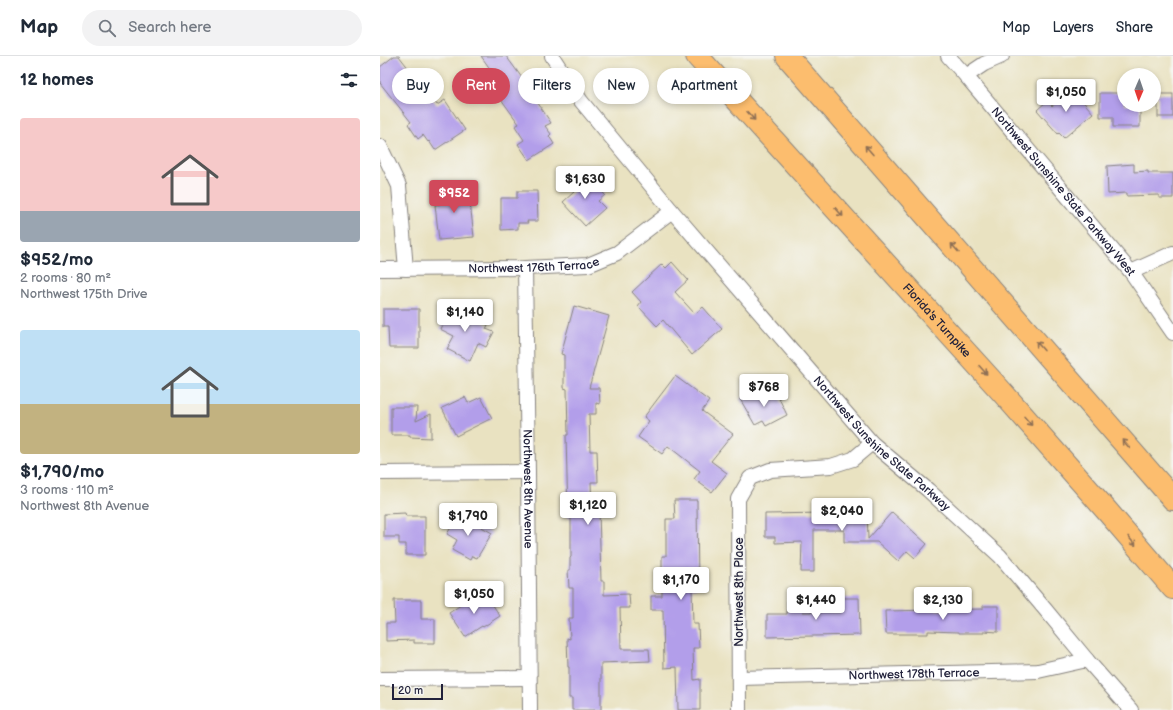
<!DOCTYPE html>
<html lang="en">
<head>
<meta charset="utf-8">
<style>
	body { margin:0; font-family:"Balsamiq Sans",sans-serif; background:#f2f2f3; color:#1f2937; height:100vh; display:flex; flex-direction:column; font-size:15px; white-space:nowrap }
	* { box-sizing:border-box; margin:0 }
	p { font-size:13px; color:#747a83 }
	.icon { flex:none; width:22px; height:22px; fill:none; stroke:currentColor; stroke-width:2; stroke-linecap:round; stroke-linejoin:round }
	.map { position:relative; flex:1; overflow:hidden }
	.panel { display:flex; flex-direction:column; background:#fff; width:380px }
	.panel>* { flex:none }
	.banner { position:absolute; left:12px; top:12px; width:380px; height:36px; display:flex; gap:8px }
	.needle { width:26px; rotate:182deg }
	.tools { position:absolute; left:737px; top:12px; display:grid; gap:8px }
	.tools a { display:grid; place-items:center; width:44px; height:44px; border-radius:50%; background:#fff; box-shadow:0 2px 6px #0003; font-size:20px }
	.scale { position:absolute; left:12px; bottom:10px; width:51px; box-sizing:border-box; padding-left:4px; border:2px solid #22223b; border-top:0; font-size:11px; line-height:14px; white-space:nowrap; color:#22223b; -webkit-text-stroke:3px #f6f6f2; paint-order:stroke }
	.price { position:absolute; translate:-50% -34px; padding:0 9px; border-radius:4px; background:#fff; color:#222; font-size:13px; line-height:26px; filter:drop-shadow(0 1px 2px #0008) }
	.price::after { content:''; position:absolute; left:50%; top:24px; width:12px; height:9px; margin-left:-6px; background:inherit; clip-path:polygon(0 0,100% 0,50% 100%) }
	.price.selected { background:#d1495b; color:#fff }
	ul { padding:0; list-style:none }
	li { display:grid; align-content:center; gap:8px; height:212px; padding:0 20px }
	li span { display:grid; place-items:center; height:124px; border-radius:4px; color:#555 }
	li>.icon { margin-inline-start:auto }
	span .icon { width:72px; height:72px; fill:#fffc; stroke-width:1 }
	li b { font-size:17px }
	h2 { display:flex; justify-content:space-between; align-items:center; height:48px; padding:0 20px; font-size:17px }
	.pill { padding:0 14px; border-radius:18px; background:#fff; box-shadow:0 2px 6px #0003; font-size:14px; line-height:36px }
	.pill.selected { background:#d1495b; color:#fff }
	header { display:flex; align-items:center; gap:24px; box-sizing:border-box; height:56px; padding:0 20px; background:#fff; border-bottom:1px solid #e0e1e3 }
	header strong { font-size:19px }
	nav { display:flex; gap:22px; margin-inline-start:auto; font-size:14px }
	.search { width:280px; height:36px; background:#f2f2f3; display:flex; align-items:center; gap:10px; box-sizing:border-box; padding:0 14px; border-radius:22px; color:#747a83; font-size:15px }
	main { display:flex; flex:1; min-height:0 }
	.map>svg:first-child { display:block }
	.building { fill:#b29eea }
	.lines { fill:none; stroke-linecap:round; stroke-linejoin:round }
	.street-casing { stroke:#86827e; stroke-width:16 }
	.highway-casing { stroke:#86827e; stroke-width:24 }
	.street { stroke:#fff; stroke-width:14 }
	.highway { stroke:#fcbd6e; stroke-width:22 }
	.oneway { stroke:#8f7054 }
	.labels { text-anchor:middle; stroke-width:3; stroke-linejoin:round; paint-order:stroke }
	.street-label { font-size:12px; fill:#22223b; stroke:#f6f6f2 }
</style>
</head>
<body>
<header>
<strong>Map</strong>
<div class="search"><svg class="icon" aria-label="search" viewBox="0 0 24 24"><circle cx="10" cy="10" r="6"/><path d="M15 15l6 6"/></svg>Search here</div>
<nav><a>Map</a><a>Layers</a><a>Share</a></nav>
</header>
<main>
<section class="panel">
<h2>12 homes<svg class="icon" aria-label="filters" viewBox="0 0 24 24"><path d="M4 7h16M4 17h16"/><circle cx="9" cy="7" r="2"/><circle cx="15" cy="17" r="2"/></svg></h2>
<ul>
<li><span style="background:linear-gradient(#f6c9c9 75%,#9aa5b1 0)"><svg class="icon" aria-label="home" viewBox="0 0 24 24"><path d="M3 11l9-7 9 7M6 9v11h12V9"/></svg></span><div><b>$952/mo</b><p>2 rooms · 80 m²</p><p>Northwest 175th Drive</p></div></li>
<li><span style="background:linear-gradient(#bfe0f5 60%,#c2b280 0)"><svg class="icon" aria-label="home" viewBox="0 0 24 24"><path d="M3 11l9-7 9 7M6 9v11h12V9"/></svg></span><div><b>$1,790/mo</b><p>3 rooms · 110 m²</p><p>Northwest 8th Avenue</p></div></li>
</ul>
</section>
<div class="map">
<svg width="793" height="654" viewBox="0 0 793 654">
	<rect width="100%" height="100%" fill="#f6f6f2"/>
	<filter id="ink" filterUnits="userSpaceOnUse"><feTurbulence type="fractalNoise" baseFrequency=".025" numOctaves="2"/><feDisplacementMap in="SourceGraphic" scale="8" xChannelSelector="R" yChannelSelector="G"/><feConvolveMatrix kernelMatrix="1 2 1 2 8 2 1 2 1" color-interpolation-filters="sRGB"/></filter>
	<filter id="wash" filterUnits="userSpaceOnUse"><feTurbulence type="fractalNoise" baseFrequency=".012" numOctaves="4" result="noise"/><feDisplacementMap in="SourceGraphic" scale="16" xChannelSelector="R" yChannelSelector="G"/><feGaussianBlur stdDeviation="0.9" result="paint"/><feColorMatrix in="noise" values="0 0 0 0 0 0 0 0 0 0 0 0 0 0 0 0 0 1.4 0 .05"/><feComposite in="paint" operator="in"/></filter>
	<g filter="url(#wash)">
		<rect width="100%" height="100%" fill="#e9e2c1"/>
		<g id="blocks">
			<g class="building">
				<polygon points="14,0 19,0 57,49 65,44 85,74 55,94 49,85 48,86 43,79 38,83 28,68 31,66 0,27 0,11"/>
				<polygon points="101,0 126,0 151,34 150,35 171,67 165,70 171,78 169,80 174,88 149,104 138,88 144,84 135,70 139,68 113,32 120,27"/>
				<polygon points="692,33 713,57 684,82 679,77 678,78 657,54 667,45 672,50"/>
				<polygon points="720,37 744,37 744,49 760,49 760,71 733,71 733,61 720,61"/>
				<rect x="778" y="38" width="15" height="23"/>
				<polygon points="754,108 754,116 768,115 768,117 793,117 793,142 779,142 779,139 746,140 746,137 728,138 727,110"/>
				<polygon points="205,117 225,139 218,145 225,152 205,170 183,146 194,136 189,131"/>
				<polygon points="88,129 94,181 59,184 55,149 60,148 59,132"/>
				<polygon points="137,135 157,135 158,165 147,165 148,167 138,167 138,173 121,174 121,142 137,142"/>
				<polygon points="292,206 308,224 295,236 315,258 323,251 342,273 312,299 283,264 277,270 258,250 261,246 252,236 282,208 286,212"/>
				<polygon points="71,250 108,269 106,273 114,276 106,291 98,287 90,305 67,293 74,280 60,273"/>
				<polygon points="194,250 229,260 209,332 219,332 220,348 216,347 216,358 209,358 210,395 217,395 218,426 211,426 212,454 219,454 221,525 224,525 224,539 249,538 250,552 240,552 241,593 269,593 270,605 221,607 221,654 192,654 192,642 189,642 189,611 188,611 187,582 190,583 189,562 193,562 193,532 189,532 188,514 190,514 190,502 191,501 191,461 188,461 186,379 188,379 187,333 184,332 184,299 181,298"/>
				<polygon points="3,253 39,253 39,292 9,292 8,271 3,271"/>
				<polygon points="295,320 329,345 322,355 353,378 331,405 347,417 332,436 314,423 320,415 288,390 282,398 258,381 269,365 264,361"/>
				<polygon points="378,334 382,341 395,334 407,359 386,370 383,365 375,369 360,343"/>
				<polygon points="85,341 88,347 101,341 112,362 76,380 62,352"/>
				<polygon points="11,351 37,351 36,365 51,358 51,382 30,381 30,379 11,379"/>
				<polygon points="294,444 317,444 318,532 312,532 313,568 318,568 319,592 313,592 314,624 320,623 320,654 298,654 297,611 284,612 283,554 271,554 271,540 282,540 282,500 286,500 286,463 295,463"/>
				<polygon points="445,451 487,451 488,483 512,456 547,488 535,502 527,495 518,505 497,486 464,486 464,474 434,474 434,516 421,516 422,486 395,487 395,481 385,481 385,458 445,457"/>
				<polygon points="25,457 26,460 45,460 45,499 26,499 26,488 19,488 19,481 4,481 4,458"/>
				<polygon points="79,458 112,477 97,502 92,500 90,504 72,494 77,484 67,478"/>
				<polygon points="107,540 120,560 103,571 102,570 85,581 69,557 91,542 95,548"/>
				<polygon points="460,542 479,542 480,579 387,581 387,558 407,558 407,545 423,545 423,556 460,556"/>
				<polygon points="14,544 41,544 41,563 55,563 55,587 34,587 34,584 6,585 6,567 15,567"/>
				<polygon points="603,550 618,550 618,576 604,575 604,577 579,577 579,576 548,575 548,578 506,578 505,555 603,553"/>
			</g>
		</g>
	</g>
	<g filter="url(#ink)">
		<use href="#blocks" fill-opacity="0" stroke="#86827e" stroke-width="1"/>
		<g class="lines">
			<g class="street-casing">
				<g id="street">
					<path id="s1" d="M172,0L201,45L292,155L492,387L548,434L620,500L664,552L707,604L751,654"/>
					<path id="s2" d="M568,0L586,20L751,216L793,277"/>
					<polyline points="586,20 604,8 622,0"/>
					<polyline points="0,90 19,130 26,213"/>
					<path id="s3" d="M145,212L148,416L150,654"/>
					<path id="s4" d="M0,213L145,212L208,209L237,197L292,155"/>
					<polyline points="751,216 793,197"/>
					<polyline points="0,417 148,416"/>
					<path id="s5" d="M360,622L658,615L707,604"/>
					<polyline points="0,623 149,622"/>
					<polyline points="359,654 358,443 370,422 390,414 451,410 473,403 492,387"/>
				</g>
			</g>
			<g class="highway-casing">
				<g id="highway">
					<path id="s6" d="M317,0L622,336L727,455L793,532"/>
					<polyline points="407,0 793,443"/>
				</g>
			</g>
			<use href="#street" class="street"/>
			<use href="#highway" class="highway"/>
		</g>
		<defs><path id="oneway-shaft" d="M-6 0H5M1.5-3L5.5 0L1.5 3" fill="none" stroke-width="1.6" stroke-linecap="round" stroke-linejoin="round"/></defs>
		<g class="oneway">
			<use href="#oneway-shaft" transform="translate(371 60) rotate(48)"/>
			<use href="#oneway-shaft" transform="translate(489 94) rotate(-131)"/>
			<use href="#oneway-shaft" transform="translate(459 156) rotate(48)"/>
			<use href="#oneway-shaft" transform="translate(575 192) rotate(-131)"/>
			<use href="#oneway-shaft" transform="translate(660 290) rotate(-131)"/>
			<use href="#oneway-shaft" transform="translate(603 314) rotate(48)"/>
			<use href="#oneway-shaft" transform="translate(648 365) rotate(49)"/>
			<use href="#oneway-shaft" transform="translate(746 388) rotate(-131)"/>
			<use href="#oneway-shaft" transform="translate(752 485) rotate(50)"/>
		</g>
	</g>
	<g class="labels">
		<g class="street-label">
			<text dy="4" stroke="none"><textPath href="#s2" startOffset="178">Northwest Sunshine State Parkway West</textPath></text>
			<text dy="4" stroke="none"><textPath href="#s4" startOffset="154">Northwest 176th Terrace</textPath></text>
			<text dy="4" stroke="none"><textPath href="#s6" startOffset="357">Florida's Turnpike</textPath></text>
			<text dy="4" stroke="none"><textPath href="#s1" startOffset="510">Northwest Sunshine State Parkway</textPath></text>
			<text dy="4" stroke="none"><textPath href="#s3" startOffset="221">Northwest 8th Avenue</textPath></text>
			<text transform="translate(359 536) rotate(-90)" y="4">Northwest 8th Place</text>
			<text dy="4" stroke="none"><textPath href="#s5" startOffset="174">Northwest 178th Terrace</textPath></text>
		</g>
	</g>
</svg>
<div class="tools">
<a><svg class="needle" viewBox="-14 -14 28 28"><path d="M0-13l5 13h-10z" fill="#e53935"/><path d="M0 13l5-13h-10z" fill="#747a83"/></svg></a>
</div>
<div class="scale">20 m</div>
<b class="price" style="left:686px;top:57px">$1,050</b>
<b class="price" style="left:205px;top:144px">$1,630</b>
<b class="price selected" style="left:74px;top:158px">$952</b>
<b class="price" style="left:85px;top:277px">$1,140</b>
<b class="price" style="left:384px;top:352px">$768</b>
<b class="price" style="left:208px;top:470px">$1,120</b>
<b class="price" style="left:462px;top:476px">$2,040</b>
<b class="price" style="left:88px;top:481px">$1,790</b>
<b class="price" style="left:301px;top:545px">$1,170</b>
<b class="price" style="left:94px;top:559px">$1,050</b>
<b class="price" style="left:436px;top:565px">$1,440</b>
<b class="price" style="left:563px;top:565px">$2,130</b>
<div class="banner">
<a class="pill">Buy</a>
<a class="pill selected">Rent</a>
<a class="pill">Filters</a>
<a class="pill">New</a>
<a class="pill">Apartment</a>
</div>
</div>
</main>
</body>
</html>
